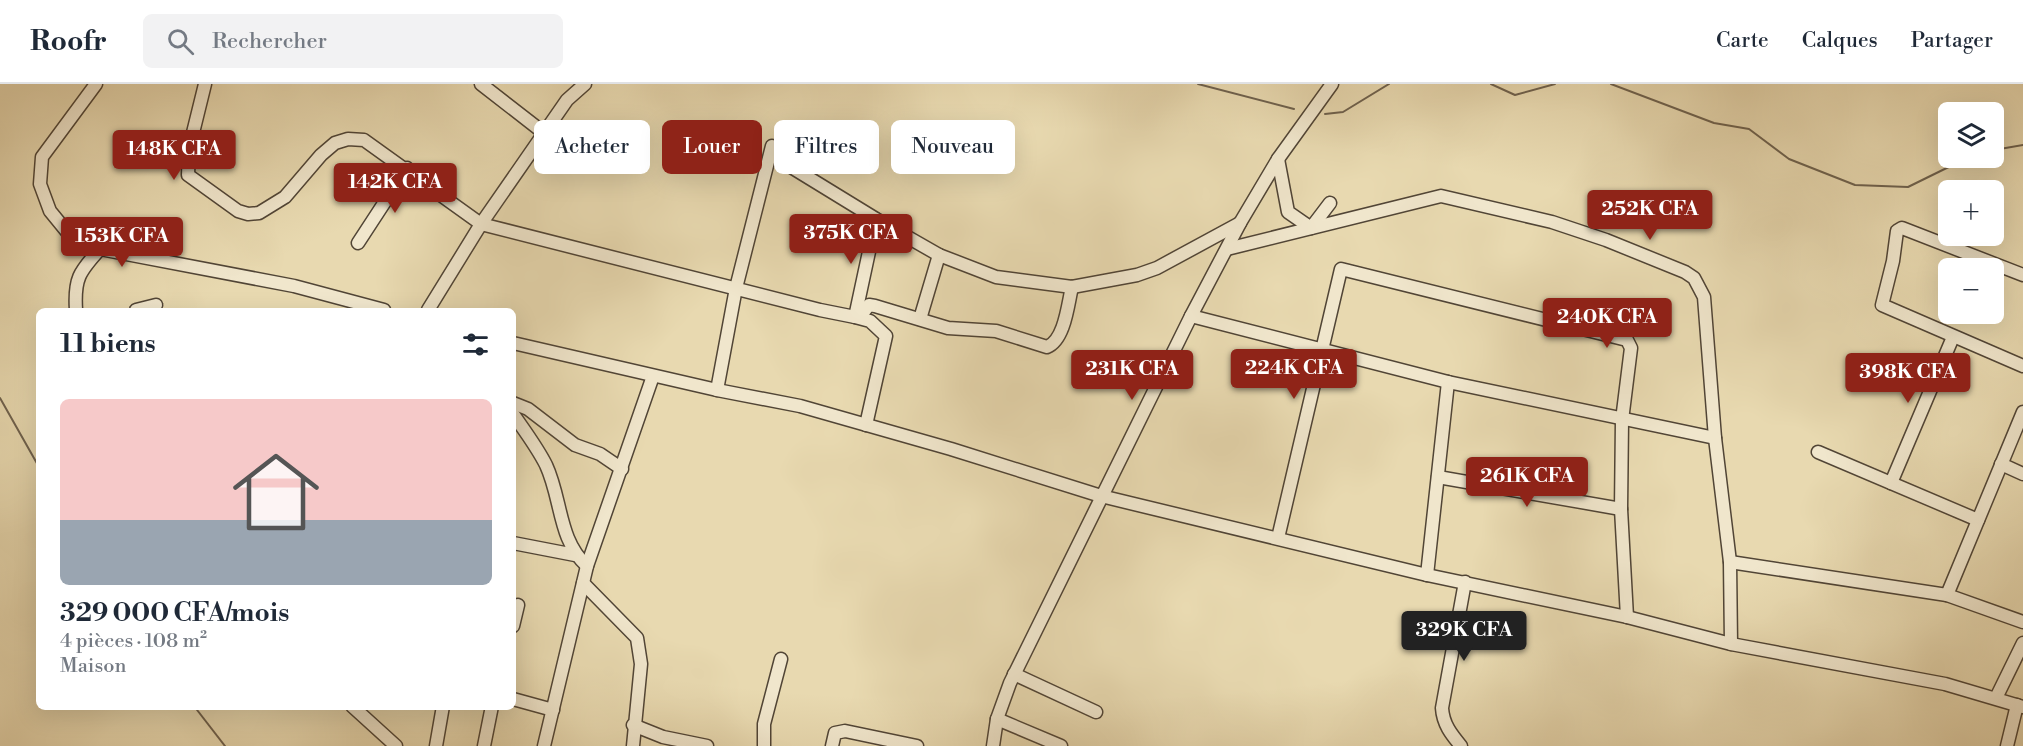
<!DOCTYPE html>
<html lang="fr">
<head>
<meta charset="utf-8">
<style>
	body { margin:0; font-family:"Libre Bodoni",serif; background:#f2f2f3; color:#1f2937; height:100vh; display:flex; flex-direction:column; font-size:22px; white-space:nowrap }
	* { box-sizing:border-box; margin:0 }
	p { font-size:20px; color:#747a83 }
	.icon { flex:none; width:33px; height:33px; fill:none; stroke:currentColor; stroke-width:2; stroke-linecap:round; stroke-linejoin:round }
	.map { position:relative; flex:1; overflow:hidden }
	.sheet { position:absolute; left:36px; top:224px; width:480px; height:402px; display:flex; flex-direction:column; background:#fff; border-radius:9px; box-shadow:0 6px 24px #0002 }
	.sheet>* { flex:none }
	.guide { position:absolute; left:534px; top:36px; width:570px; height:54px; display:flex; gap:12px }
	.fabs { position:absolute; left:1938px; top:18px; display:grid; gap:12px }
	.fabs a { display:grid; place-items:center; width:66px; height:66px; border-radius:9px; background:#fff; box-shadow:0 6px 24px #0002; font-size:30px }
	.price { position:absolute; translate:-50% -51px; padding:0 14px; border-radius:6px; background:#8f2418; color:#fff; font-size:20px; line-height:39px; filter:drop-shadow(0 2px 3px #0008) }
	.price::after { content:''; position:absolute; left:50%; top:36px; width:18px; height:14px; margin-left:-9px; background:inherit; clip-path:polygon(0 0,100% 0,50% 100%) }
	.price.active { background:#222; color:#fff }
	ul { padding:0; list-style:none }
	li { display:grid; align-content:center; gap:12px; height:318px; padding:0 24px }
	li span { display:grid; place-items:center; height:186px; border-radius:9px; color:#555 }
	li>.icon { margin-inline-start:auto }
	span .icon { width:108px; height:108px; fill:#fffc; stroke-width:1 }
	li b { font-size:26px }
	h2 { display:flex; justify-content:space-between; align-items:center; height:72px; padding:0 24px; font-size:26px }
	.tag { padding:0 21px; border-radius:9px; background:#fff; box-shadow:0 6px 24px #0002; font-size:21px; line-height:54px }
	.tag.active { background:#8f2418; color:#fff }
	header { display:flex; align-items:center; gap:36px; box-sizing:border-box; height:84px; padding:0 30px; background:#fff; border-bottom:2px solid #e0e1e3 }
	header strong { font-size:28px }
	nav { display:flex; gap:33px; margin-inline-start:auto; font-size:21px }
	.search { width:420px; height:54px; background:#f2f2f3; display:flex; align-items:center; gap:15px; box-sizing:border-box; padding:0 21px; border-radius:9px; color:#747a83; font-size:22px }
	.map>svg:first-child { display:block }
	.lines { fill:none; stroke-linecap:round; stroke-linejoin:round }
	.stream { stroke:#6f624e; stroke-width:2 }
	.minor-casing { stroke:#514536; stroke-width:15 }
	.minor { stroke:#f0e6cc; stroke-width:12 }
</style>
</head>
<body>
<header>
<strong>Roofr</strong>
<div class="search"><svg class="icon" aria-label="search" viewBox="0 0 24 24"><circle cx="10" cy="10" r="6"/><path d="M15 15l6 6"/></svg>Rechercher</div>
<nav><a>Carte</a><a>Calques</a><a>Partager</a></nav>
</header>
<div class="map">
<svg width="2023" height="662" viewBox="0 0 2023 662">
	<rect width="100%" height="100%" fill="#e8d9b0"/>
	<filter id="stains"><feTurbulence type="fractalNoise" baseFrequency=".00333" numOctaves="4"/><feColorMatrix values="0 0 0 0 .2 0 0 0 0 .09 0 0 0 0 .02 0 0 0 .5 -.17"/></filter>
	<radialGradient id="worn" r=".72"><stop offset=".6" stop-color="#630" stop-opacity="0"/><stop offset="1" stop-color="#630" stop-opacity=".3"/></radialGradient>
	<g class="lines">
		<g class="stream">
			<polyline points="1198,0 1294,25"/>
			<polyline points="1491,0 1515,11 1555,0"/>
			<polyline points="1611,0 1714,39 1749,45 1789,75 1855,101 1908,103 1967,74"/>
			<polyline points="1325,30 1343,28 1389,0"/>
			<polyline points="1994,66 2023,61"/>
			<polyline points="0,314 39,383"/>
			<polyline points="194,622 225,662"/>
		</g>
		<g class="minor-casing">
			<g id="minor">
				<polyline points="96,0 42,73 40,100 50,127 68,149 100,165 294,202 384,226"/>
				<path d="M205,0L189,65L188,91L238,127L248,130L259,129L285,113L321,71L335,59L348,55L364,56L481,140L820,226L855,233L862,230L869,221L875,222L948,244L996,247L1047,263C1065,256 1068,219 1072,203"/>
				<polyline points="481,0 544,49"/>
				<polyline points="1278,75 1288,128 1311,144 1330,119"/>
				<polyline points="358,159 407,84"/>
				<polyline points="1227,165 1441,112 1552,138 1606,156 1685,188 1694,194 1704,213 1715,354 1730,478 1731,560"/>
				<polyline points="2023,191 1902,144 1897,147 1893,177 1882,221 2023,282"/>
				<path d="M76,226C74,195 79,188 100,165"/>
				<polyline points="136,226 156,221"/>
				<polyline points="428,226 481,140 567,16 585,0"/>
				<polyline points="1191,232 1448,298 1715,354"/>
				<polyline points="920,235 939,171"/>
				<polyline points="513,259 717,306 800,322 951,365 1101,412 1427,491 1627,533 1731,560 1945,600 2023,623"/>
				<polyline points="717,306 736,204 772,62 783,78 876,135 939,171 996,193 1072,203 1137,191 1157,184 1240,139"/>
				<polyline points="513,319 528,325 575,361 600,370 622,385"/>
				<path d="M513,330C524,346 537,363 546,381C562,415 558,456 587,482"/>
				<polyline points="866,341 886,252 870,237 855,233 876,135"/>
				<polyline points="1818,368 1978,436"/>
				<polyline points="2001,380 2023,390"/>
				<polyline points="1438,393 1621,425"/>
				<polyline points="1891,399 1953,253"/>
				<polyline points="1278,454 1341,185 1627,256 1631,264 1622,336 1621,425 1627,533"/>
				<polyline points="513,459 575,471"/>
				<polyline points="1730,478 1947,511 2023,538"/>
				<polyline points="1427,491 1448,298"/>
				<polyline points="583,499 637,554 641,580 633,662"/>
				<polyline points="1947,511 2023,328"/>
				<polyline points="513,542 518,521"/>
				<polyline points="1014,590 1096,628"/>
				<polyline points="1996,614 2023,559"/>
				<polyline points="513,615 553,626"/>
				<polyline points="352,622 396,662"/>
				<polyline points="997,635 1061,662"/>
				<polyline points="633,641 663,653 707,662"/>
				<polyline points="436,662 443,622"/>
				<polyline points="484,662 492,622"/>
				<polyline points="544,662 587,482 653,292"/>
				<polyline points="764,662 764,640 781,575"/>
				<polyline points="832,662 835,649 845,647 917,662"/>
				<polyline points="993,662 997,635 1010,599 1191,232 1240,139 1278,75 1332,0"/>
				<path d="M1461,662C1451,650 1443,640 1442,624L1465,498"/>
				<polyline points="2007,662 2017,621"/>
			</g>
		</g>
		<use href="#minor" class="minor"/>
	</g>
	<rect width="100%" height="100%" filter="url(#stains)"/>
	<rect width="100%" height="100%" fill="url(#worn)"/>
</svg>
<div class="fabs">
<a><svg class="icon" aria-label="layers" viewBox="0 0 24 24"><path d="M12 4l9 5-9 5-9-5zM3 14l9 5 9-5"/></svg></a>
<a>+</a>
<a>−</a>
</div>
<b class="price" style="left:174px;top:97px">148K CFA</b>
<b class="price" style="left:395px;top:130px">142K CFA</b>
<b class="price" style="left:1650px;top:157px">252K CFA</b>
<b class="price" style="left:851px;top:181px">375K CFA</b>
<b class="price" style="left:122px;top:184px">153K CFA</b>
<b class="price" style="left:1607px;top:265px">240K CFA</b>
<b class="price" style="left:1294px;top:316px">224K CFA</b>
<b class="price" style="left:1132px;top:317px">231K CFA</b>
<b class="price" style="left:1908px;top:320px">398K CFA</b>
<b class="price" style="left:1527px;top:424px">261K CFA</b>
<b class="price active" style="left:1464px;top:578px">329K CFA</b>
<div class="guide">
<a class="tag">Acheter</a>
<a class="tag active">Louer</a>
<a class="tag">Filtres</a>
<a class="tag">Nouveau</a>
</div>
<section class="sheet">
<h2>11 biens<svg class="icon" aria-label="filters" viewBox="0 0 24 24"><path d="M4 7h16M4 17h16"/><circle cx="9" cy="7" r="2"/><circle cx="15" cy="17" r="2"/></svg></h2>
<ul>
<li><span style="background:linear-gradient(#f6c9c9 65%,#9aa5b1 0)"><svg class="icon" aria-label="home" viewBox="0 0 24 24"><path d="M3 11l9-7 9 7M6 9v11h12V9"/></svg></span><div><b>329 000 CFA/mois</b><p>4 pièces · 108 m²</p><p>Maison</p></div></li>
</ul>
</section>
</div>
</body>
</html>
